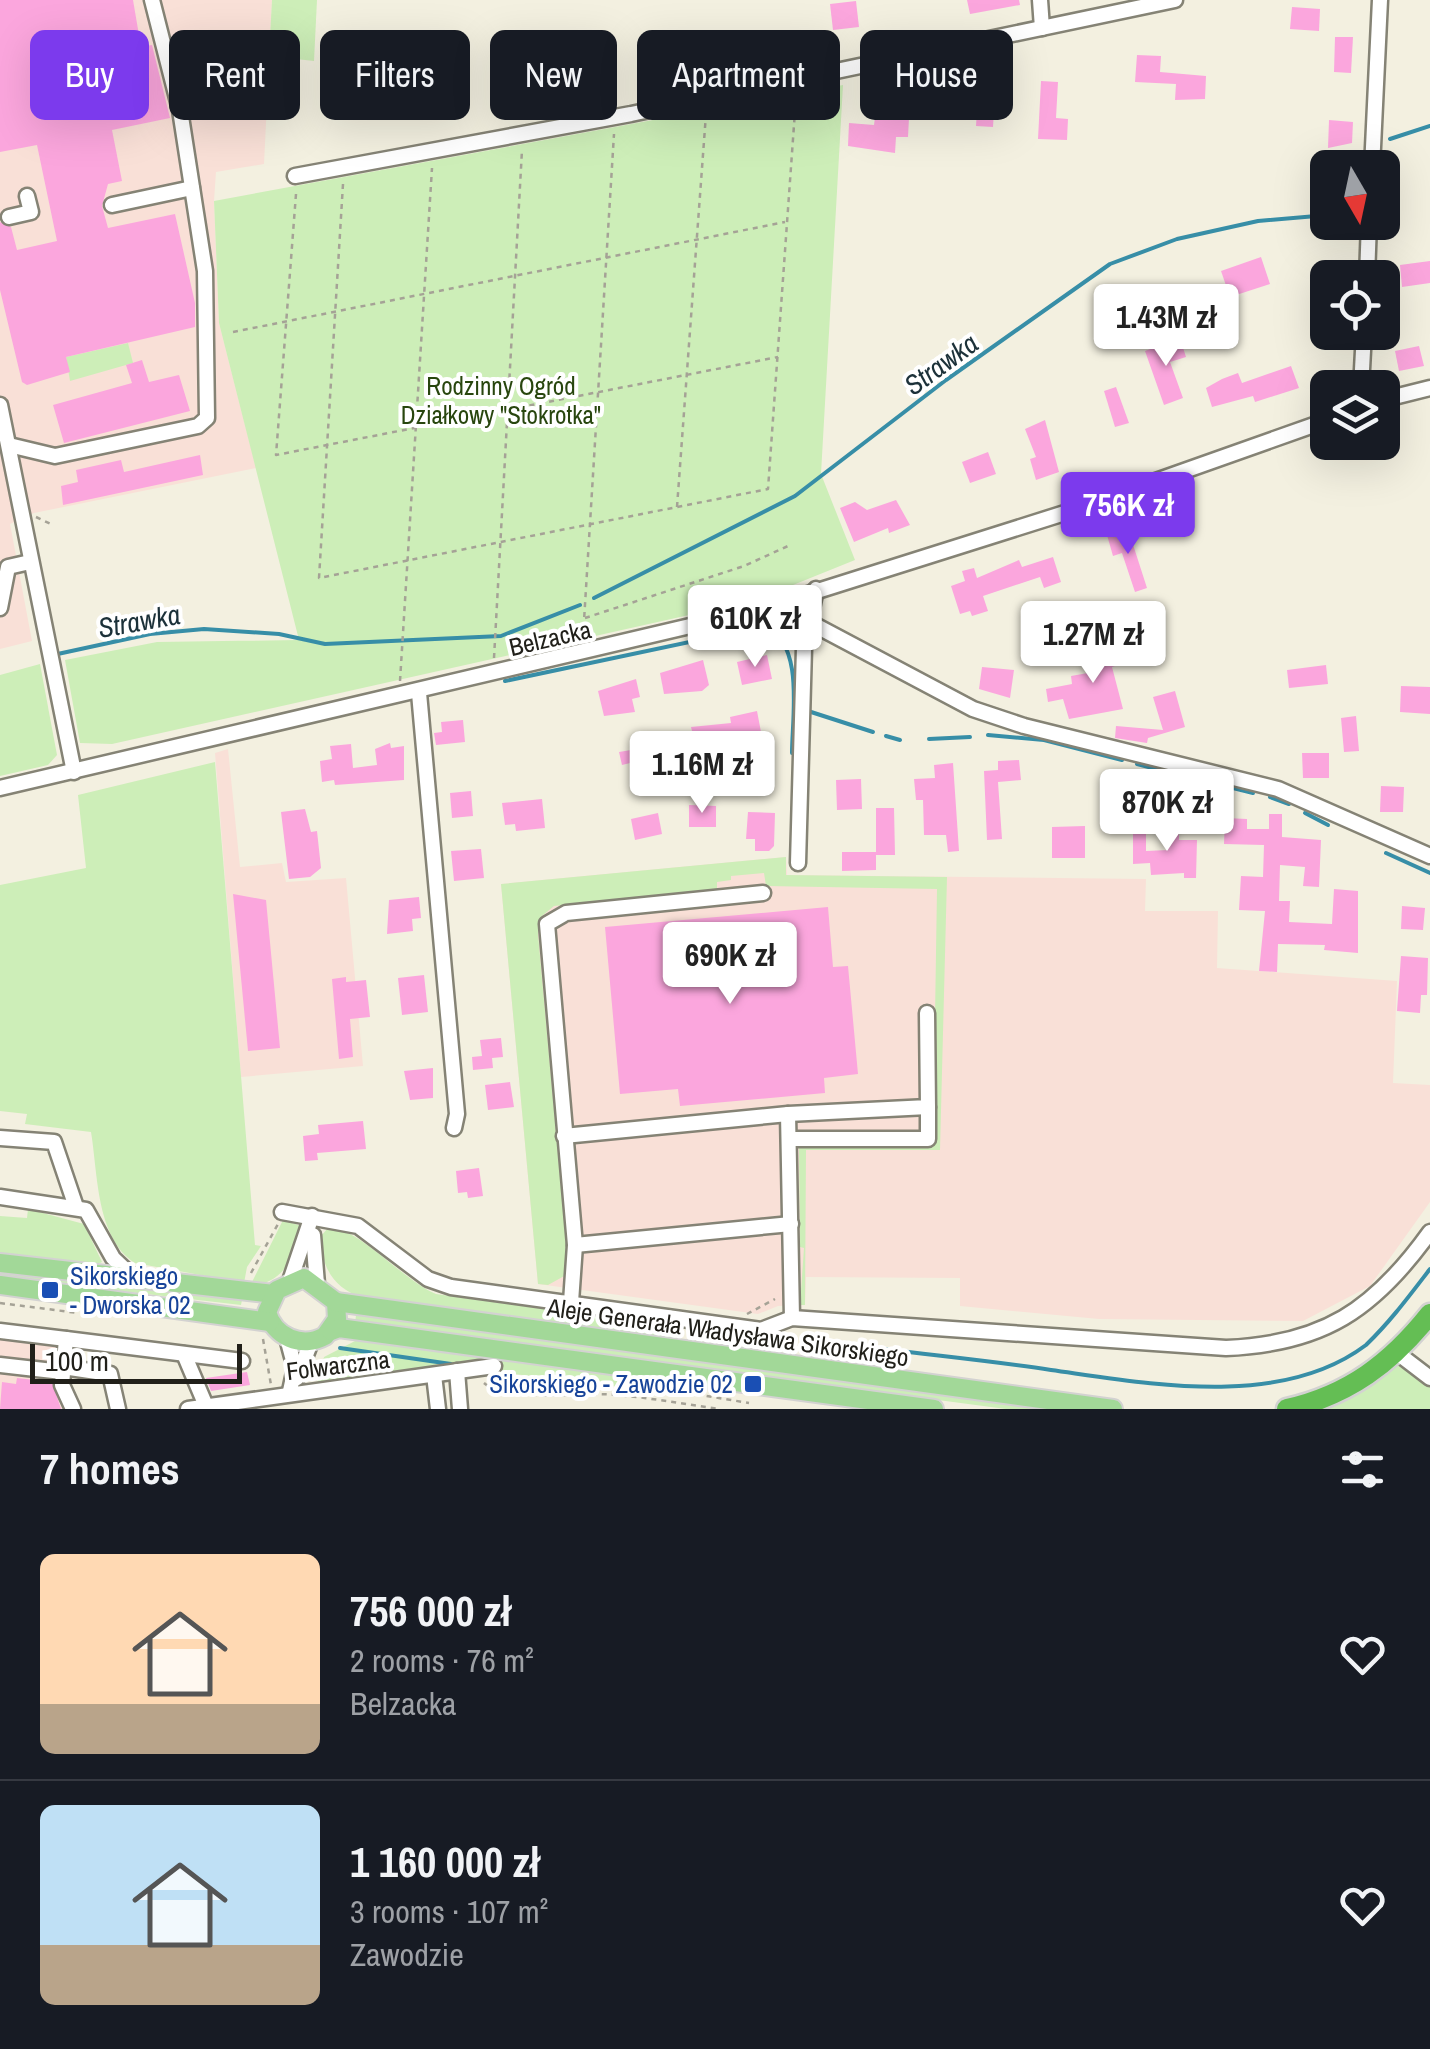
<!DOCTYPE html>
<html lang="en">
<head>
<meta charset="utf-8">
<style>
	body { margin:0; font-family:"Archivo Narrow",sans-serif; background:#242831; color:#f1f3f6; height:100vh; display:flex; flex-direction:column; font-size:38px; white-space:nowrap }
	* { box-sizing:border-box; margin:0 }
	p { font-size:32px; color:#9ea1a6 }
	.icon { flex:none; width:55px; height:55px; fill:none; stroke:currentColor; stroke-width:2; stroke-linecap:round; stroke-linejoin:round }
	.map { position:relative; height:1409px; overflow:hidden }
	.panel { display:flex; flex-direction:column; background:#171b24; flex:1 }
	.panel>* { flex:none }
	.hud { position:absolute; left:30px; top:30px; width:1370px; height:90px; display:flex; gap:20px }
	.needle { width:65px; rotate:171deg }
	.buttons { position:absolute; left:1310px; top:150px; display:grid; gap:20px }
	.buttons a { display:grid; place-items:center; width:90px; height:90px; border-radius:15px; background:#171b24; box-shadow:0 10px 40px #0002; font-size:50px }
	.scale { position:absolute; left:30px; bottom:25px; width:212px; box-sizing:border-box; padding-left:10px; border:5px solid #21201a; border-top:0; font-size:28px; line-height:35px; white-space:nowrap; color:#21201a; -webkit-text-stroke:8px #fff; paint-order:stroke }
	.price { position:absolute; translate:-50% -85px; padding:0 22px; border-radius:10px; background:#fff; color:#222; font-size:32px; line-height:65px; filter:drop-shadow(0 2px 5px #0008) }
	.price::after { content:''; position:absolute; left:50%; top:60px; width:30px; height:22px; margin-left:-15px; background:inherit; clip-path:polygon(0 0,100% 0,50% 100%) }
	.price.current { background:#7c3aed; color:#fff }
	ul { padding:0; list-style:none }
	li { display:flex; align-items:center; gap:30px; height:250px; padding:0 40px }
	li+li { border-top:2px solid #363941 }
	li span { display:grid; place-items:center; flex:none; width:280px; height:200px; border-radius:15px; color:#555 }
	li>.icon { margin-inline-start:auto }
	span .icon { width:120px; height:120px; fill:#fffc; stroke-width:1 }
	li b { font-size:42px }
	h2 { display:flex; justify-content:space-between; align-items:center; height:120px; padding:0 40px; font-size:42px }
	.chip { padding:0 35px; border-radius:15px; background:#171b24; box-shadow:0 10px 40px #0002; font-size:35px; line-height:90px }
	.chip.current { background:#7c3aed; color:#fff }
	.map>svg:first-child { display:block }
	.commercial { fill:#f9e0d7 }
	.green { fill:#cdeeb8 }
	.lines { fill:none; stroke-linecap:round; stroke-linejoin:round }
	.stream { stroke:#378ea7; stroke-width:4 }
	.building { fill:#fba6dd }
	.minor-casing { stroke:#858375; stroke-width:19 }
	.major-casing { stroke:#d3d2d1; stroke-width:22 }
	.highway-casing { stroke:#d3d2d1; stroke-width:25 }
	.path { stroke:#a5a296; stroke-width:2.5; stroke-dasharray:5 5; stroke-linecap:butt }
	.minor { stroke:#fff; stroke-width:14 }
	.major { stroke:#a2d898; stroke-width:18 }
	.highway { stroke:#64be54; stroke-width:20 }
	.transit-dot { fill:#1a4fb4; stroke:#fff; stroke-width:4 }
	.labels { text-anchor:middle; stroke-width:8; stroke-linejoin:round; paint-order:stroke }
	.park-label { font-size:25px; fill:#28460e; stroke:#fff }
	.street-label { font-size:25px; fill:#21201a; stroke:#fff }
	.transit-label { font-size:25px; fill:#164399; stroke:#fff; text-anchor:start }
	.water-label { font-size:28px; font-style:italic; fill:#1c3139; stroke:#fff }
</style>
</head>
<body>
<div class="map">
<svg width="1430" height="1409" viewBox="0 0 1430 1409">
	<rect width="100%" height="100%" fill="#f3f0e0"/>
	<g class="commercial">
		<polygon points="0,0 272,0 264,164 216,172 214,201 219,323 256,468 34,513 10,524 32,641 0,649"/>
		<polygon points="228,749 240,867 282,863 286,882 346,878 363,1066 241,1077 215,753"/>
		<polygon points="786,857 787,875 1146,879 1145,911 1218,911 1217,968 1397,981 1393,1083 1430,1085 1430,1202 1370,1286 1303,1321 1099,1319 960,1306 960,1278 806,1277 805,1305 778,1306 758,1314 538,1284 501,884"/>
		<polygon points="0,1329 66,1339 62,1372 73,1409 0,1409"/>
	</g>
	<g class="green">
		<polygon points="272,0 317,0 314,61 269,56"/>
		<polygon points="843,85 821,474 855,560 756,600 112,744 80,743 65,660 157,642 299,640 219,323 214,201"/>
		<polygon points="128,343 133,363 70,381 66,357"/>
		<polygon points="40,664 57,755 48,765 0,776 0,675"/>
		<path d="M215,762L255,1245L261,1246L247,1267L244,1283L135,1263C96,1238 98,1174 91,1132L25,1124L27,1114L0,1111V885L86,868L78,795Z"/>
		<polygon points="786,857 786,875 947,877 940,1150 806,1150 805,1305 800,1305 804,1248 800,1247 799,1147 933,1145 937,889 766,886 764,873 731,876 731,880 717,882 717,890 554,906 542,916 538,934 568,1264 566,1275 548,1285 538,1284 501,884"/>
		<polygon points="28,1209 84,1224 102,1262 94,1266 0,1254 0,1216 27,1218"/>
		<path d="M283,1220L301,1226C299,1253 281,1287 251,1284Z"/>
		<path d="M328,1228C357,1225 402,1280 436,1294L676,1327L674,1339L363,1298C333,1288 321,1267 321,1236Z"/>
		<polygon points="0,1271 242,1300 241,1305 0,1277"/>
		<polygon points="356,1315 1052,1409 1006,1409 355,1323"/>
		<polygon points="357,1340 652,1380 650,1391 497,1372 317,1384 324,1357"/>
		<polygon points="1400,1364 1430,1383 1430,1409 1322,1409 1340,1403"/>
	</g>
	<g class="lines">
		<g class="stream">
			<polyline points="1390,139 1430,126"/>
			<polyline points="594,598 795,496 946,380 1110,264 1177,239 1258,221 1328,215"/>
			<polyline points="53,655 150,634 204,629 279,634 325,644 501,636 580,605"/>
			<path d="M505,681L765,626C805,644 792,717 792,753"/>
			<polyline points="808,711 873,732"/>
			<polyline points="988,735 1044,740 1122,760"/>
			<polyline points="886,736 900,740"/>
			<polyline points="929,739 970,737"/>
			<polyline points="1137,764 1195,779"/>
			<polyline points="1209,782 1253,793"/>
			<polyline points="1270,797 1289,804"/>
			<polyline points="1305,813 1328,825"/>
			<polyline points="1386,853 1430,873"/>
			<path d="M832,1342C905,1353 979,1359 1051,1370C1152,1384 1281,1409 1366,1345C1390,1322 1410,1295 1430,1269"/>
			<polyline points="340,1348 451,1364"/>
		</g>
	</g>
	<g class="building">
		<polygon points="0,0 133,0 141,47 152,45 170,118 112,130 122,181 108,184 102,206 108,228 175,214 195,303 195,327 66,357 70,372 27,385 22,382 0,290 0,222 11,227 17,250 57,241 37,145 0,152"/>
		<polygon points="967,0 1019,0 1020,5 970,14"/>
		<polygon points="856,1 859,27 833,30 830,4"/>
		<polygon points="1292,7 1320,9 1319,31 1290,29"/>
		<polygon points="1335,37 1353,37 1351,73 1334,72"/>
		<polygon points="1137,55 1161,56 1160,72 1206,76 1205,99 1175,100 1176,84 1135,82"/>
		<polygon points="1041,81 1058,82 1056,118 1068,119 1067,140 1038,139"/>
		<polygon points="978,96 995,97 993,127 976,126"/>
		<polygon points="876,109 909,118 908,137 896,137 895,153 848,146 849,123 874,125"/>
		<polygon points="1329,120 1353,122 1352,143 1328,148"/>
		<polygon points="1261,257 1270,284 1230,297 1221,271"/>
		<polygon points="1430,261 1430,283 1402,287 1400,265"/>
		<polygon points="1210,297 1219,323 1170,340 1161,314"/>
		<polygon points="1180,338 1186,357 1170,362 1183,398 1164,405 1145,351"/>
		<polygon points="1419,346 1424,366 1399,371 1395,351"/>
		<polygon points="142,360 149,382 179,375 190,411 64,443 53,405 132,383 126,365"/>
		<polygon points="1291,366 1299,388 1255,402 1253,396 1212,407 1206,388 1222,379 1238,373 1242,383"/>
		<polygon points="1116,387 1129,423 1115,427 1104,391"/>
		<polygon points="1045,420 1059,472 1036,480 1030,459 1036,457 1025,429"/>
		<polygon points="988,452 996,474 970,483 962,462"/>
		<polygon points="200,455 203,475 63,505 61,486 78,482 76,470 121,460 124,472"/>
		<polygon points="896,500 910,525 889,533 888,528 854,542 840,508 855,502 867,510"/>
		<polygon points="1128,529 1147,588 1135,592 1122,553 1113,556 1107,535"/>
		<polygon points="1053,557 1061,582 1044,588 1040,577 983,596 988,611 972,616 970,611 960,614 951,586 965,581 962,571 974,568 977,578 1019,560 1022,567"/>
		<polygon points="1117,640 1124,663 1112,667 1123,709 1069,719 1063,699 1048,702 1046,689 1072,684 1071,676 1099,671 1092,648"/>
		<polygon points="767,655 772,679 742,685 737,662"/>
		<polygon points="703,660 709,685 702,691 664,694 660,673"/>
		<polygon points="1326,665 1328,684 1289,688 1287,670"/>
		<polygon points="982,667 1014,670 1010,698 979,689"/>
		<polygon points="636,679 640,697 632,699 635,712 604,716 598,691"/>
		<polygon points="1401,686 1430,687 1430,714 1400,712"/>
		<polygon points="1175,691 1185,727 1148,738 1147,743 1115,738 1116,726 1163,730 1153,697"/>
		<polygon points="757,711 761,732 755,734 757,744 688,754 683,732 692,731 691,727 731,723 730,717"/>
		<polygon points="1356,716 1359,751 1344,752 1341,718"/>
		<polygon points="463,720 465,742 436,745 434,733 442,732 441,722"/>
		<polygon points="390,743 391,748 404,746 404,780 335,785 334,780 322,782 320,761 332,759 330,746 351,744 353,768 377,765 375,749"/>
		<polygon points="643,748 649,780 634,783 630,763 622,765 619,752"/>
		<polygon points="1302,753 1329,753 1329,778 1303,778"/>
		<polygon points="1019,760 1021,780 998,782 1002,839 987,840 984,771 998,770 998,761"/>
		<polygon points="953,763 959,851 948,852 946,835 924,835 923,800 916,800 914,779 935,778 934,765"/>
		<polygon points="861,779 862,809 837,810 836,780"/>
		<polygon points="1381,786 1404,787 1403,812 1380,812"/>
		<polygon points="471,791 473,816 452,818 450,793"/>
		<polygon points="542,799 545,828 516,831 515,824 505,825 502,803"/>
		<polygon points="689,805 716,806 716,827 689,827"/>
		<polygon points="876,808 894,808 895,855 876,855 876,870 842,871 842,852 876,852"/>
		<polygon points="305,809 311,832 317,831 321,868 310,877 289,879 281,812"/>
		<polygon points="748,812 775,813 774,846 769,851 755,851 755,839 746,839"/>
		<polygon points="658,813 662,834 635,840 631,819"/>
		<polygon points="1269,814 1282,814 1282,837 1321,840 1319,887 1303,886 1305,867 1280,865 1279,901 1290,901 1289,922 1332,924 1334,889 1358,891 1358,953 1324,950 1325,945 1278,944 1277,972 1259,971 1265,911 1239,910 1241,876 1263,877 1264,845 1224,844 1225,818 1247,819 1247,829 1269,829"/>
		<polygon points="1085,826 1085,858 1052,858 1052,827"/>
		<polygon points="1133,826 1146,826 1146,851 1168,850 1168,827 1179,827 1179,840 1197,840 1196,878 1184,878 1184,873 1151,875 1150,863 1133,864"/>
		<polygon points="481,849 484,878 454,881 451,851"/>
		<polygon points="233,894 266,900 280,1048 248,1051"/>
		<polygon points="419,897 421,918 412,919 413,931 387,934 389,900"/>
		<polygon points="1402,906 1425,908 1423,930 1401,929"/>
		<polygon points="828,907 833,967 848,966 858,1074 824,1078 825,1093 680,1106 678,1089 620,1094 605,927"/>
		<polygon points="1401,956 1428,958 1427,995 1421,995 1420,1013 1397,1011"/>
		<polygon points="424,975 428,1012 402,1015 398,978"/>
		<polygon points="346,977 346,982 366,980 370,1017 350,1019 353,1057 339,1059 332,979"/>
		<polygon points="501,1038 503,1057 492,1058 493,1068 473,1070 472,1057 482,1056 480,1040"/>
		<polygon points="433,1068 433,1098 410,1100 404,1071"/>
		<polygon points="510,1082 514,1107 488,1110 485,1085"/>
		<polygon points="363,1121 366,1149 317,1153 318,1160 305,1161 303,1136 319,1134 318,1125"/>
		<polygon points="479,1168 483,1196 468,1198 467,1192 458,1193 456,1171"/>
		<polygon points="247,1372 250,1385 211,1391 206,1378"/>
		<polygon points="17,1378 52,1382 61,1409 0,1409 2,1382 16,1384"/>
	</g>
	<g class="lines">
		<g class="minor-casing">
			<g id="minor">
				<polyline points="1040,0 1042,28"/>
				<polyline points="1372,168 1380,0"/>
				<polyline points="295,176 631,114 1175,0"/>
				<polyline points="112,205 192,188"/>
				<polyline points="9,217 31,212 27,196"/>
				<polyline points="1367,278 1369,222"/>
				<polyline points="1361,388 1364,332"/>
				<polyline points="1382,400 1430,388"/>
				<polyline points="0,405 74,772"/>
				<polyline points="9,445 55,456 198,426 207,418 205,271 180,110 152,0"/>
				<polyline points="775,604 973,709 1024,726 1278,789 1430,856"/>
				<polyline points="0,608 8,567 30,562"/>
				<polyline points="419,693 457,1114 454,1128"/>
				<polyline points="0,788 754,611 1071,511 1328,420"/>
				<polyline points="798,863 804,648 816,589"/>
				<polyline points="788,1114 792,1318"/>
				<polyline points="564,1136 788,1114 928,1107 927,1013"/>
				<polyline points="0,1138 54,1142 76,1207"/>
				<polyline points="789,1139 928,1139 928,1107"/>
				<polyline points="0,1197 86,1210 113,1258 135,1279"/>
				<path d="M282,1212L358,1226L428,1279L451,1287L761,1330L792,1318L1226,1348C1323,1344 1374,1310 1430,1232"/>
				<polyline points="313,1235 317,1284"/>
				<polyline points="575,1245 791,1224"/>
				<polyline points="290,1281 312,1216"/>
				<polyline points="571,1302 575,1245 547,924 566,913 763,893"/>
				<polyline points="0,1331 66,1339 62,1385 73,1409"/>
				<polyline points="287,1338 295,1368 290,1391"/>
				<polyline points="66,1339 242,1361"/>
				<polyline points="1396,1352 1430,1378"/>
				<polyline points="184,1354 206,1406"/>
				<polyline points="0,1365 62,1372"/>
				<polyline points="63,1367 110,1374 118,1409"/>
				<polyline points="457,1371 460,1409"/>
				<polyline points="434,1375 438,1409"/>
				<polyline points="297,1378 311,1342"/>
				<polyline points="188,1409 494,1366"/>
			</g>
		</g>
		<g class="major-casing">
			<g id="major">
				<polyline points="0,1263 274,1294"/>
				<path d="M304,1278L336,1302L337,1319L325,1336C302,1349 274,1337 267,1312L277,1290Z"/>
				<polyline points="0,1285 270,1322"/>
				<polyline points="336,1302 1113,1409"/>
				<polyline points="331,1331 339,1328 934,1409"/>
			</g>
		</g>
		<g class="highway-casing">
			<path id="highway" d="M1287,1409C1349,1395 1391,1363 1430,1314"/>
		</g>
		<g class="path">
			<polyline points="343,184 319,578 768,489 796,97"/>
			<polyline points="296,194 276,455 778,357"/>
			<polyline points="233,332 785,222"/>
			<polyline points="677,507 706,114"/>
			<polyline points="36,517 53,525"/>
			<polyline points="585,618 744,566 788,546"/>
			<polyline points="583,637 614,134"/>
			<polyline points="494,658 522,150"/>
			<polyline points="400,681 432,168"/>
			<polyline points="251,1273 278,1224"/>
			<polyline points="0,1303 78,1313"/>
			<polyline points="747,1314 775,1299"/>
			<polyline points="263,1339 271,1385"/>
			<path d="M484,1383C507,1404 585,1391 617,1395C651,1398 685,1404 719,1409"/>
			<polyline points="677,1391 749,1403"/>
		</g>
		<use href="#minor" class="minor"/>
		<use href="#major" class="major"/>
		<use href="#highway" class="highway"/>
	</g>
	<g class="transit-dot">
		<rect x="40" y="1280" width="20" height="20" rx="5"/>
		<rect x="743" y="1374" width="20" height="20" rx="5"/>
	</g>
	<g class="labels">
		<g class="park-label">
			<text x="501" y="395">Rodzinny Ogród<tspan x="501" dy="29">Działkowy "Stokrotka"</tspan></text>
		</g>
		<g class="street-label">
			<text transform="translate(550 638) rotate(-13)" y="9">Belzacka</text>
			<text transform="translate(728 1332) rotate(8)" y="9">Aleje Generała Władysława Sikorskiego</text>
			<text transform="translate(338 1365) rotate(-7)" y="9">Folwarczna</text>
		</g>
		<g class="transit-label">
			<text x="70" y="1285">Sikorskiego<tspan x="70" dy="29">- Dworska 02</tspan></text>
			<text x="733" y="1393" text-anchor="end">Sikorskiego - Zawodzie 02</text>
		</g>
		<g class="water-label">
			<text transform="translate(941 364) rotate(-36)" y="10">Strawka</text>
			<text transform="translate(139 621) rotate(-10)" y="10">Strawka</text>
		</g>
	</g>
</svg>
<div class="buttons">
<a><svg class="needle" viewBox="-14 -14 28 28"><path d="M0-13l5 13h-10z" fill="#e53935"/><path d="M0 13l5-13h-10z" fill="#9ea1a6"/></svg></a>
<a><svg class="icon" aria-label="locate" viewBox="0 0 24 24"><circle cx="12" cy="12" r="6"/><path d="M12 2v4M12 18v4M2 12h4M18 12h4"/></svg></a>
<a><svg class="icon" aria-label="layers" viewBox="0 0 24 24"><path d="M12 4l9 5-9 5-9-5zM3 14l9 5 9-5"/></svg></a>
</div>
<div class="scale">100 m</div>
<b class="price" style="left:1166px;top:369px">1.43M zł</b>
<b class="price current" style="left:1128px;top:557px">756K zł</b>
<b class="price" style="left:755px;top:670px">610K zł</b>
<b class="price" style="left:1093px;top:686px">1.27M zł</b>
<b class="price" style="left:702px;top:816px">1.16M zł</b>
<b class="price" style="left:1167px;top:854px">870K zł</b>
<b class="price" style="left:730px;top:1007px">690K zł</b>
<div class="hud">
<a class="chip current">Buy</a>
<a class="chip">Rent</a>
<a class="chip">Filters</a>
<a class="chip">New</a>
<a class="chip">Apartment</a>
<a class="chip">House</a>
</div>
</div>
<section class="panel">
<h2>7 homes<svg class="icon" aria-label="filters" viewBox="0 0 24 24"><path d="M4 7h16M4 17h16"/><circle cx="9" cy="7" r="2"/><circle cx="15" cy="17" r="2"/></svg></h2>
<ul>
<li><span style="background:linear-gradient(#ffd9b3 75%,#b9a48a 0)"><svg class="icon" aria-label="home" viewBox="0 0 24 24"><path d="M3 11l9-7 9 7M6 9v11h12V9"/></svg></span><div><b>756 000 zł</b><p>2 rooms · 76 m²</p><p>Belzacka</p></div><svg class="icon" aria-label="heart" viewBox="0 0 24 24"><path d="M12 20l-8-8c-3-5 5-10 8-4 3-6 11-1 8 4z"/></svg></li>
<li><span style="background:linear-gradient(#bfe0f5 70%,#b9a48a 0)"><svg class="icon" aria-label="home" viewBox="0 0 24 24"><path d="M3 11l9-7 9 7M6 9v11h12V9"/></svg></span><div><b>1 160 000 zł</b><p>3 rooms · 107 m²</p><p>Zawodzie</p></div><svg class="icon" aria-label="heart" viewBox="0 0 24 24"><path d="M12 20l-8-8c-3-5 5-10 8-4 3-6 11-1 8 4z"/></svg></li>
</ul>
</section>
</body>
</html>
